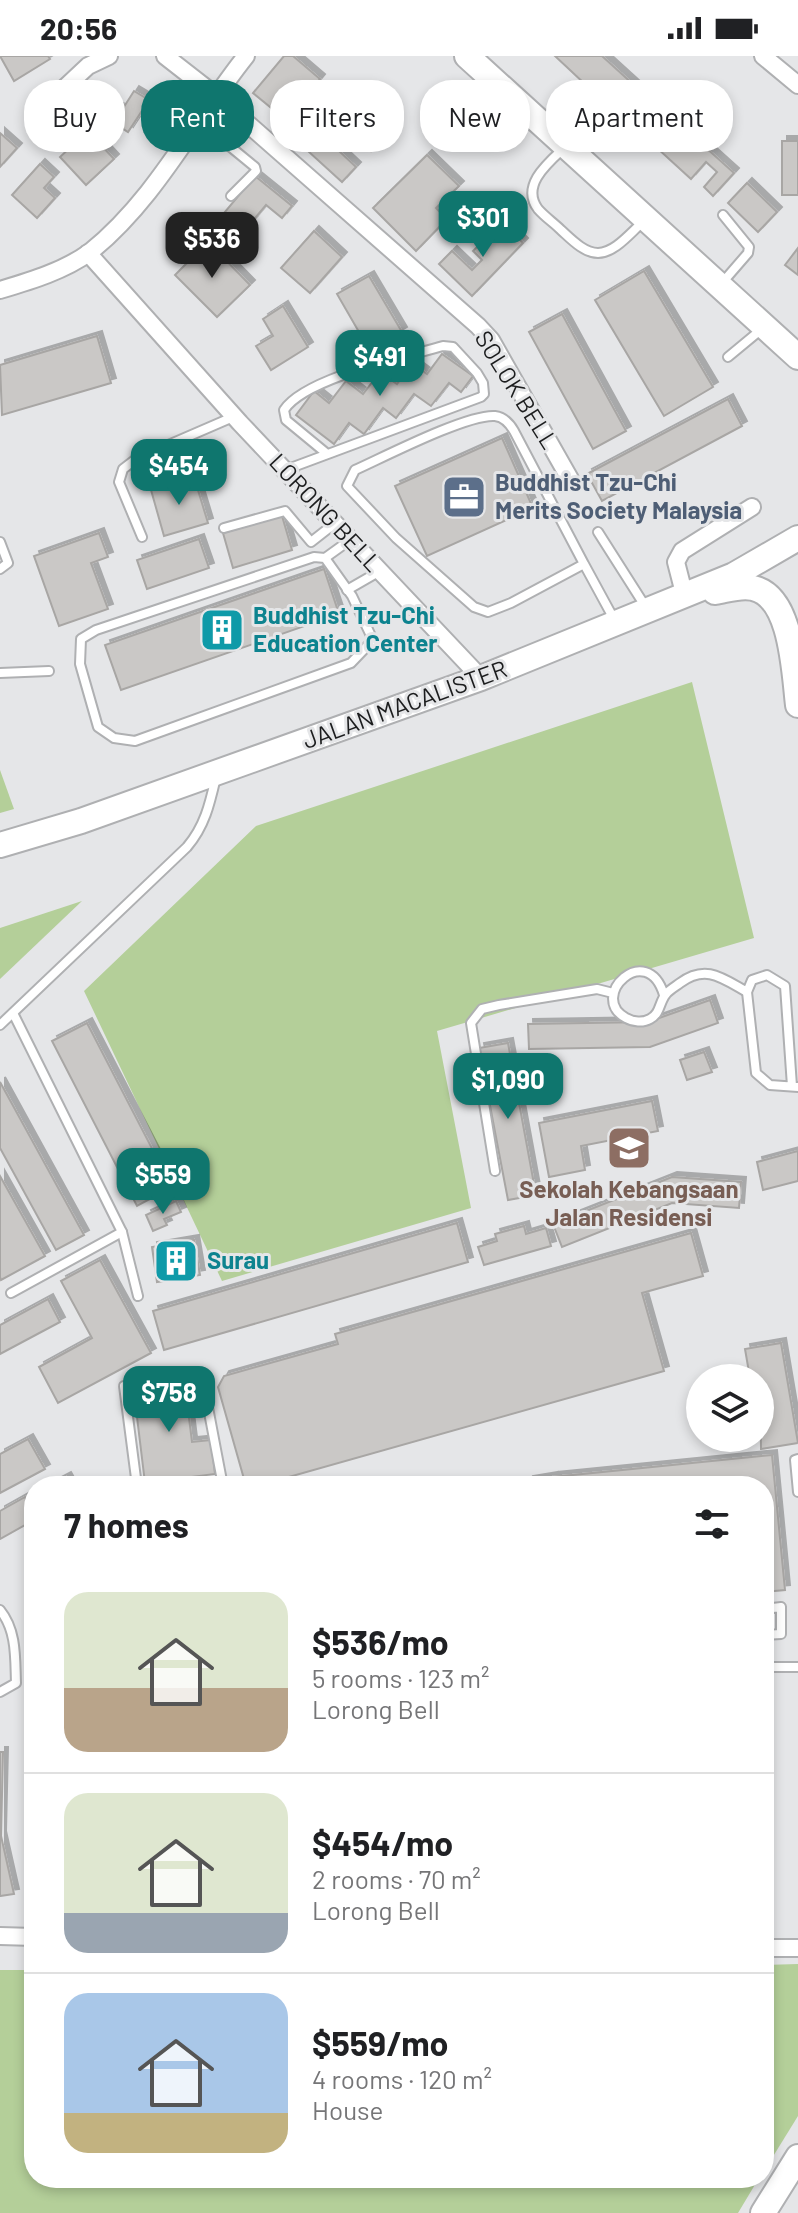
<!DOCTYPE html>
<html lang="en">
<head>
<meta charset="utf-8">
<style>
	body { margin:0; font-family:Barlow,sans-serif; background:#f2f2f2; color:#202124; height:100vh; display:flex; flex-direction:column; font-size:30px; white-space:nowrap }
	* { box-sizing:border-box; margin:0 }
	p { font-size:26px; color:#757577 }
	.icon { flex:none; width:44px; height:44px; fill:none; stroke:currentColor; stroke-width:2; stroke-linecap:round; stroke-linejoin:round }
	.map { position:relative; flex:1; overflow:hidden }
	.side { position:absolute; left:24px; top:1420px; width:750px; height:712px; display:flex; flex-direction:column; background:#fff; border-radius:32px; box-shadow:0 4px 12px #0003 }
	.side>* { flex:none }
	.guide { position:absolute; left:24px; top:24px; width:750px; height:72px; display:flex; gap:16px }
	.fabs { position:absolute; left:686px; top:1308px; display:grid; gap:16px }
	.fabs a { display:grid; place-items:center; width:88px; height:88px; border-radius:50%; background:#fff; box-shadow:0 4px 12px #0003; font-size:40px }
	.price { position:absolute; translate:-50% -68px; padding:0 18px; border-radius:16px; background:#0f766e; color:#fff; font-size:26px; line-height:52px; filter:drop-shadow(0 2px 4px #0008) }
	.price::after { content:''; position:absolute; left:50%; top:48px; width:24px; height:18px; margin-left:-12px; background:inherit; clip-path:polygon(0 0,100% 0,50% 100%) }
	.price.selected { background:#222; color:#fff }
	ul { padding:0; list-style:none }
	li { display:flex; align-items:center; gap:24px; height:200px; padding:0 40px }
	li+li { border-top:2px solid #e0e0e0 }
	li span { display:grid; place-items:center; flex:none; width:224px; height:160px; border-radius:24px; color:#555 }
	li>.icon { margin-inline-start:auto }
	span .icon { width:96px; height:96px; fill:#fffc; stroke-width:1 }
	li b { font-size:34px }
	h2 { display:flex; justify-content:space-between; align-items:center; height:96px; padding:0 40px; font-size:34px }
	.pill { padding:0 28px; border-radius:32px; background:#fff; box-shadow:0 4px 12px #0003; font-size:28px; line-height:72px }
	.pill.selected { background:#0f766e; color:#fff }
	.status { display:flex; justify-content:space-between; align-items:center; height:56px; padding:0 40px; background:#fff; direction:ltr }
	.status svg { height:22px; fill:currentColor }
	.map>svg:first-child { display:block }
	.green { fill:#b4cf99 }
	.building { fill:#cac8c6; stroke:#a8a6a4; stroke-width:2; filter:url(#shadow) }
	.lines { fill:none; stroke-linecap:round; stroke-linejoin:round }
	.lane-casing { stroke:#afb0b2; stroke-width:12 }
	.street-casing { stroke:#afb0b2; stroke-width:20 }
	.secondary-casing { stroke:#afb0b2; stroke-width:28 }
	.lane { stroke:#fff; stroke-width:8 }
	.street { stroke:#fff; stroke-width:16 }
	.secondary { stroke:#fff; stroke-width:24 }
	.labels { text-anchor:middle; stroke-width:6; stroke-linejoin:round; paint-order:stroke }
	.street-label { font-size:24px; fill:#1c1d1e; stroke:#e5e6e8 }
	.service-label { font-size:24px; font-weight:bold; fill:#4e5e75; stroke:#e5e6e8; text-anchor:start }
	.culture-label { font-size:24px; font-weight:bold; fill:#0d838f; stroke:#e5e6e8; text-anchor:start }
	.education-label { font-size:24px; font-weight:bold; fill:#785e54; stroke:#e5e6e8 }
</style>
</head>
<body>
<div class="status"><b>20:56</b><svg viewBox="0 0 49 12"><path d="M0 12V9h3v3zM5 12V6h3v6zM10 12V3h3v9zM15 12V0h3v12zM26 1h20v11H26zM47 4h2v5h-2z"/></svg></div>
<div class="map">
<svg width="798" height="2157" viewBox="0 0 798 2157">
	<defs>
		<filter id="shadow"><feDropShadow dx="5" dy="-5" stdDeviation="0" flood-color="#0004"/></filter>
	</defs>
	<rect width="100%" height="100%" fill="#e5e6e8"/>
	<g class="green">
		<polygon points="692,626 754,882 437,975 471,1152 222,1225 84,935 256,770"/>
		<polygon points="0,714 14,753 0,757"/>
		<polygon points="82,845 0,923 0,872"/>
		<polygon points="798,1908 798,2060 764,2115 764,1909"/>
		<polygon points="0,1914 34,1914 34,2122 759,2122 738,2157 0,2157"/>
	</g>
	<g class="building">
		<polygon points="0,0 48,0 50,3 14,25"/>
		<polygon points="284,0 293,0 320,23 286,64 253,37"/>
		<polygon points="555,0 602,0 657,50 634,74"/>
		<polygon points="338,32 388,76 371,95 353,80 339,95 356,111 342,126 309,96 338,64 322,50"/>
		<polygon points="134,35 149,44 128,76 100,58 108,46 122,54"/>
		<polygon points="659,66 673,79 684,72 734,117 713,140 704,131 717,116 706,106 691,123 645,81"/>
		<polygon points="88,75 114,103 86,129 60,101"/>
		<polygon points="0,77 17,92 0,111"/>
		<rect x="782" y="85" width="16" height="54"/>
		<polygon points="427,99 459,130 436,152 447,163 416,195 373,152"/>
		<polygon points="40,108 54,121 44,132 55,142 37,162 12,139"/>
		<polygon points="255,120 292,150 282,162 266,149 240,180 219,163"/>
		<polygon points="747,127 777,156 758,176 728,147"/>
		<polygon points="502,166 523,187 472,240 439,208 452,195 472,214 482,204 473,195"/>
		<polygon points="314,175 342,201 310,237 281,212"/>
		<polygon points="208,186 250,229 217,261 175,219"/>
		<polygon points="798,192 798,219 785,209"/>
		<polygon points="644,215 713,331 664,360 595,244"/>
		<polygon points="369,220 402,276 370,295 337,238"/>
		<polygon points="283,250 308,291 271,314 256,290 273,280 263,263"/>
		<polygon points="562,258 626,375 593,393 529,276"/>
		<polygon points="97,280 111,327 2,359 0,309"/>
		<polygon points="442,298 473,320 461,336 449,327 431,350 414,338 396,362 383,352 364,378 349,367 334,388 296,359 314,335 329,347 346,325 363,338 380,316 397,328 412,307 427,318"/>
		<polygon points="728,343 742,370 602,445 587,418"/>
		<polygon points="502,382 533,452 427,500 395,430"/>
		<polygon points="194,421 208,467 164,480 151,434"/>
		<polygon points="282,460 292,494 233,512 223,477"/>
		<polygon points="99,477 108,501 91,507 108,553 59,570 34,500"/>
		<polygon points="199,483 209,512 147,533 137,504"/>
		<polygon points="324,513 339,558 121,634 105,589"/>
		<polygon points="710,944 718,967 650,991 529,993 528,968 648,966"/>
		<polygon points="87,967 172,1131 137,1150 52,985"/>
		<polygon points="508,987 536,1139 508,1144 479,992"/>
		<polygon points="704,996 712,1016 687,1024 680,1004"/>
		<polygon points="0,1026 84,1179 56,1194 0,1092"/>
		<polygon points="652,1045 658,1075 581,1090 585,1114 549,1121 539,1067"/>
		<polygon points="798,1095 798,1125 763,1134 757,1106"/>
		<polygon points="0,1120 45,1200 1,1224 0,1221"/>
		<polygon points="672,1121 741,1126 739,1152 672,1147 562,1191 553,1168"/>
		<polygon points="176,1145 181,1156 164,1163 167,1169 153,1175 146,1159"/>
		<polygon points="457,1167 468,1206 164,1294 153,1255"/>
		<polygon points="524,1170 526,1178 546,1172 551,1190 484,1209 478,1191 497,1185 495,1178"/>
		<polygon points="691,1177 703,1220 642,1237 664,1315 257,1430 246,1430 218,1331 224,1320 338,1288 335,1278"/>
		<polygon points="194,1184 200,1219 157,1226 152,1191"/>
		<polygon points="100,1204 151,1297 58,1347 39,1311 92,1282 61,1225"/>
		<polygon points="48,1243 60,1266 0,1298 0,1269"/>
		<polygon points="781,1287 798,1387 761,1393 760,1322 750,1322 745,1293"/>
		<polygon points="184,1322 192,1386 211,1384 215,1418 145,1427 133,1328"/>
		<polygon points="28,1383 45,1413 0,1437 0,1398"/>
		<polygon points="772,1399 785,1534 764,1536 764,1430 745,1430 745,1427 712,1430 554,1430 553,1421"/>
		<polygon points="66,1421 71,1430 49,1430"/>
		<polygon points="553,1421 554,1430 529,1430 528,1425"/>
		<polygon points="25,1441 34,1458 34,1464 0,1483 0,1455"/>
		<polygon points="0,1696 3,1696 1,1780 14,1838 0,1840"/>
	</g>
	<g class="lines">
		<g class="lane-casing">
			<g id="lane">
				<polyline points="199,65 255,111 256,115 231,140"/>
				<path d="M565,91C549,106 520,129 538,153C545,161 554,167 561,174C571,183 584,197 598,197C615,197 631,176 643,166"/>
				<polyline points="722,227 748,197 749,191 723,159"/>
				<polyline points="728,301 763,272"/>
				<path d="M285,414L481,341L484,338L483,327L477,317L453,291L443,290C405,301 305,322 284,354L286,364L326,397"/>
				<polyline points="224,472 285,455 311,486 334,468"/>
				<polyline points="598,476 647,553"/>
				<polyline points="142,481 119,426 123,413 136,403 233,361"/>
				<polyline points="0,486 8,507 0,513"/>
				<polygon points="314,501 325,502 352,540 373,584 351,607 135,685 114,682 98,671 80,608 81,583 96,574"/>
				<polyline points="325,502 350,484"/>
				<path d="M584,508L514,375C510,368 504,361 495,360C467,358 384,401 355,414L347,430L396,482L474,551L488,556L511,547L584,508L615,565"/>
				<polyline points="347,534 380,515"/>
				<polyline points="0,617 49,615"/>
				<path d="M664,939C647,883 587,941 626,962C633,966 643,967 650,963C661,957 659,946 666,938C669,934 676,930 680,927C706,908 722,922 747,936"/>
				<path d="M0,969L187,791C205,770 210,747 216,721"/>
				<polyline points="792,1030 785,930 767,919 752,924 747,936 756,1017 770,1029 798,1031"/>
				<polyline points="495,1115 471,967 482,953 499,949 597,933 613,937"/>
				<polyline points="122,1176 138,1240"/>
				<polyline points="11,1237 122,1176 13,957"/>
				<polyline points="203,1325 223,1430"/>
				<polyline points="124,1330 137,1430"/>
				<polyline points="798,1403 795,1404 798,1436"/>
				<polyline points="764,1553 781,1551 781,1578 764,1579"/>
				<path d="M0,1554C17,1575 15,1602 16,1627L0,1636"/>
				<polyline points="764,1611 798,1611"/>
			</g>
		</g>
		<g class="street-casing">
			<g id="street">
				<polyline points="165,0 215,39 478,270 491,284 570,423"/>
				<polyline points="763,0 798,29"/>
				<polyline points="40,55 88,10 109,0"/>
				<polyline points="88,197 240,367 481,622"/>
				<path d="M0,234C30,225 64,215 90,196C156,143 194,65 246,0"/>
				<polyline points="685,541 676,506 682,495 752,451"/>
				<polyline points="0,1880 34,1881"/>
				<polyline points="764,1892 798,1892"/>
			</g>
		</g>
		<g class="secondary-casing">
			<g id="secondary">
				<polyline points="467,0 798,301"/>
				<path d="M715,536C727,534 741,529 753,532C792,540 794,616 798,649"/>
				<polyline points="0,789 81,765 481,622 734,519 798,482"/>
				<polyline points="763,2157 798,2101"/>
			</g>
		</g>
		<use href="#lane" class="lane"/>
		<use href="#street" class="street"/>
		<use href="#secondary" class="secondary"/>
	</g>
	<defs>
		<g id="office-square" transform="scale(2.3)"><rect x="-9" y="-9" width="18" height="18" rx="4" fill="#5c6f8a" stroke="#e5e6e8"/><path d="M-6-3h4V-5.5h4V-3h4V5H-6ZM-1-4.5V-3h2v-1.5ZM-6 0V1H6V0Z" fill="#fff"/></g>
		<g id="building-square" transform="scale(2.3)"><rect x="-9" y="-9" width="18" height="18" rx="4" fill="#0f9aa8" stroke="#e5e6e8"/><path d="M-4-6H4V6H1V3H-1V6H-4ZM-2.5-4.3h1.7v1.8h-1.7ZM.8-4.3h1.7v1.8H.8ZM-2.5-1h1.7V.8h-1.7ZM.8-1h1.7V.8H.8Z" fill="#fff"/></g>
		<g id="school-square" transform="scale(2.3)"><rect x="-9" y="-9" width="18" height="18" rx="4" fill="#8d6e63" stroke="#e5e6e8"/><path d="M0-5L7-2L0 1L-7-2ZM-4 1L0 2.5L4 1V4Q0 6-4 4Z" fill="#fff"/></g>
	</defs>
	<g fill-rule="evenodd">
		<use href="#office-square" x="464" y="441"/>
		<use href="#building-square" x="222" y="574"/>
		<use href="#school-square" x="629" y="1092"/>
		<use href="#building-square" x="176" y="1205"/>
	</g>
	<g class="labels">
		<g class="street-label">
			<text transform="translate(516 334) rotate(58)" y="8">SOLOK BELL</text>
			<text transform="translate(325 457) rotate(47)" y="8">LORONG BELL</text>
			<text transform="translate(405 649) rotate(-20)" y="8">JALAN MACALISTER</text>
		</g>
		<g class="service-label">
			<text x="495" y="435">Buddhist Tzu-Chi<tspan x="495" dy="28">Merits Society Malaysia</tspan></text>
		</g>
		<g class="culture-label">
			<text x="253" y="568">Buddhist Tzu-Chi<tspan x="253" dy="28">Education Center</tspan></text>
			<text x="207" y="1213">Surau</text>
		</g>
		<g class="education-label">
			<text x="629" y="1142">Sekolah Kebangsaan<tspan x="629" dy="28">Jalan Residensi</tspan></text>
		</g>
	</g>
</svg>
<div class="fabs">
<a><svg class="icon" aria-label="layers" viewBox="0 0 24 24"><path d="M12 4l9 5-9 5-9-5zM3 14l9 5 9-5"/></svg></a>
</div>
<b class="price" style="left:483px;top:203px">$301</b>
<b class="price selected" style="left:212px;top:224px">$536</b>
<b class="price" style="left:380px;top:342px">$491</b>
<b class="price" style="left:179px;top:451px">$454</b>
<b class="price" style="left:508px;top:1065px">$1,090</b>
<b class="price" style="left:163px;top:1160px">$559</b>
<b class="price" style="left:169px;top:1378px">$758</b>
<div class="guide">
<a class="pill">Buy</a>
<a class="pill selected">Rent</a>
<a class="pill">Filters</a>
<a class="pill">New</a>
<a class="pill">Apartment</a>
</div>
<section class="side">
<h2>7 homes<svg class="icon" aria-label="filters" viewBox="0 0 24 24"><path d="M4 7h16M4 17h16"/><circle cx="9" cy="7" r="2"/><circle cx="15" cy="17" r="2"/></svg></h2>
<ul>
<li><span style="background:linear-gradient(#dfe7d0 60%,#b9a48a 0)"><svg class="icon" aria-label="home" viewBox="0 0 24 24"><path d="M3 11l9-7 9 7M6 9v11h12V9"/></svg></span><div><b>$536/mo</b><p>5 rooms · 123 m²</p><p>Lorong Bell</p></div></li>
<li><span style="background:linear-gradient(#dfe7d0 75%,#9aa5b1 0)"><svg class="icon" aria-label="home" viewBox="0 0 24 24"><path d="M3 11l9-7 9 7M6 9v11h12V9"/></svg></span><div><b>$454/mo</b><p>2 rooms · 70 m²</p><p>Lorong Bell</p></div></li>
<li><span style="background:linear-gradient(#a9c7e8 75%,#c2b280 0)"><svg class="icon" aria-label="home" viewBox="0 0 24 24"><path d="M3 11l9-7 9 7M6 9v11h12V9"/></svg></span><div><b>$559/mo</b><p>4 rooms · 120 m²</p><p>House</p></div></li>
</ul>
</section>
</div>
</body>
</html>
